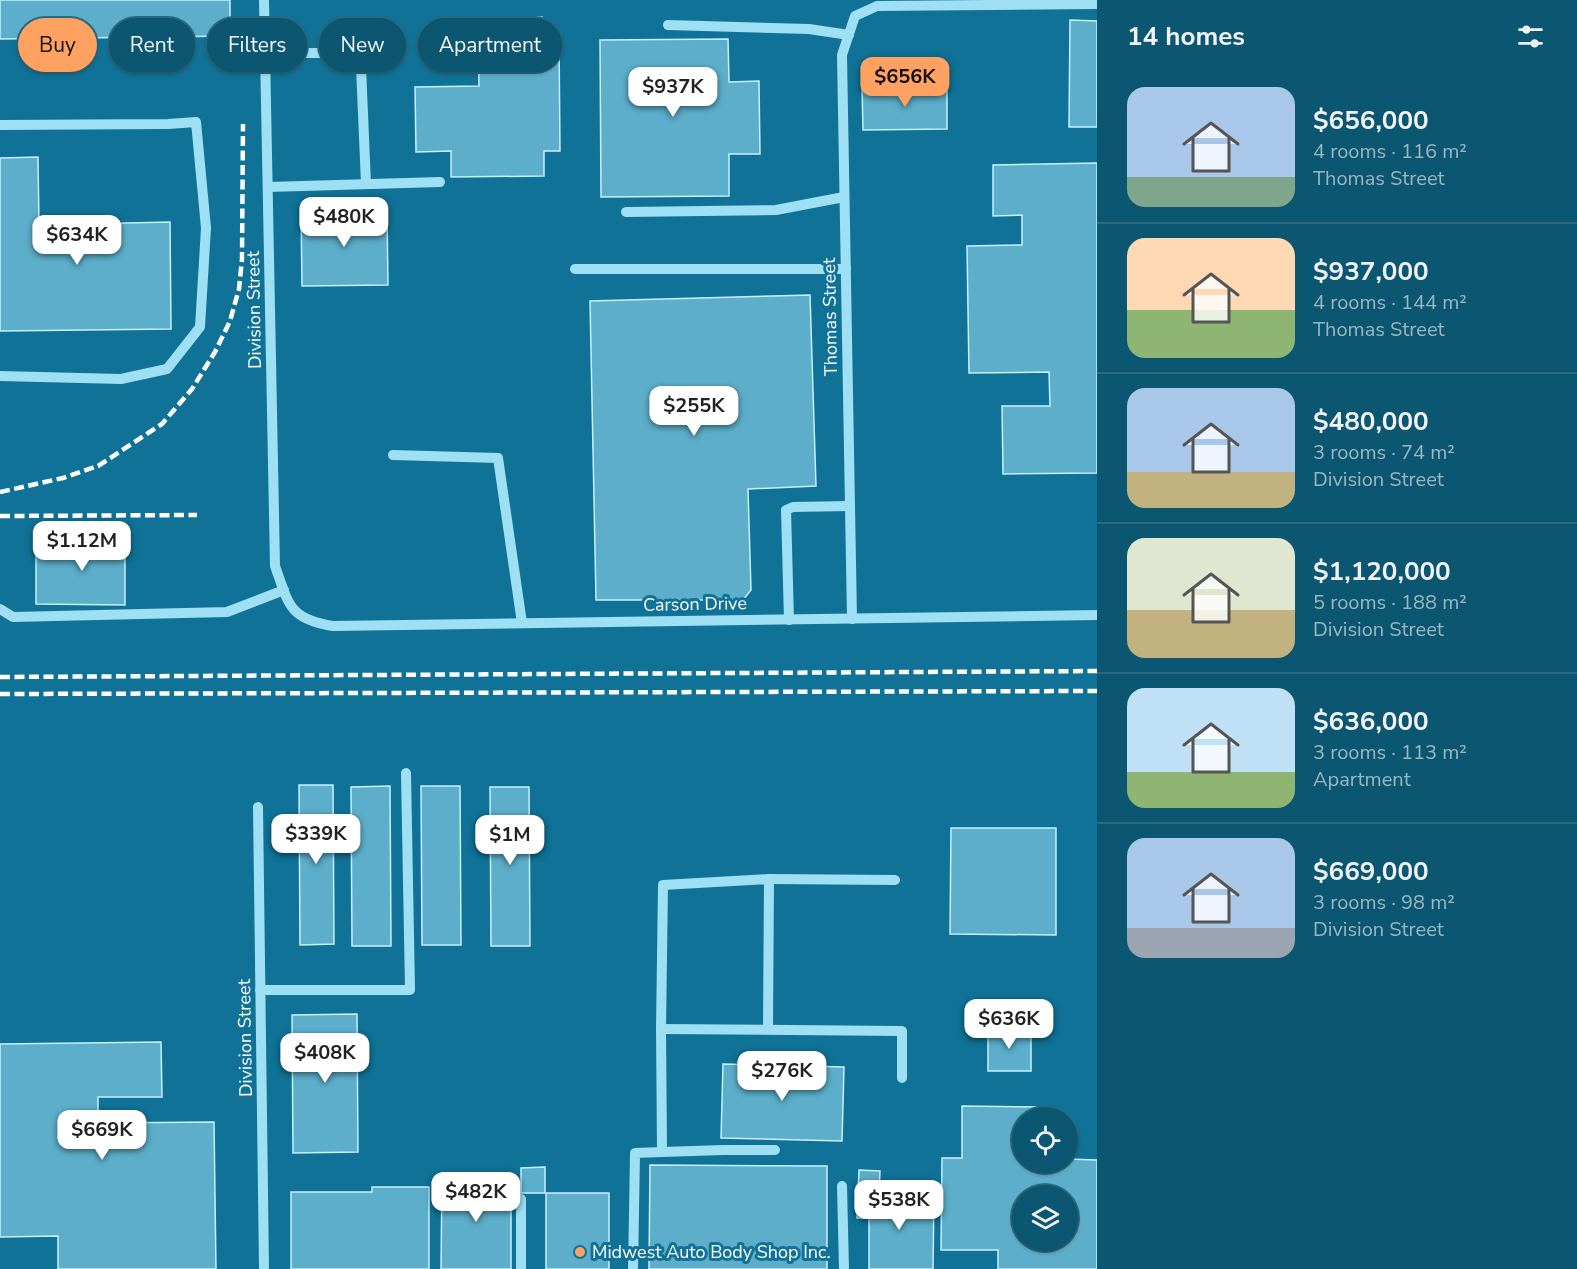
<!DOCTYPE html>
<html lang="en">
<head>
<meta charset="utf-8">
<style>
	body { margin:0; font-family:"Nunito Sans",sans-serif; background:#195f78; color:#f1f3f6; height:100vh; display:flex; flex-direction:column; font-size:22px; white-space:nowrap }
	* { box-sizing:border-box; margin:0 }
	p { font-size:20px; color:#9ab7c3 }
	.icon { flex:none; width:33px; height:33px; fill:none; stroke:currentColor; stroke-width:2; stroke-linecap:round; stroke-linejoin:round }
	.map { position:relative; flex:1; overflow:hidden }
	.drawer { display:flex; flex-direction:column; background:#0b5670; width:480px }
	.drawer>* { flex:none }
	.guide { position:absolute; left:18px; top:18px; width:570px; height:54px; display:flex; gap:12px }
	.fabs { position:absolute; left:1012px; top:1107px; display:grid; gap:12px }
	.fabs a { display:grid; place-items:center; width:66px; height:66px; border-radius:50%; background:#0b5670; box-shadow:0 2px 4px #0004,0 0 0 2px #2b6c83; font-size:30px }
	.price { position:absolute; translate:-50% -51px; padding:0 14px; border-radius:12px; background:#fff; color:#222; font-size:20px; line-height:39px; filter:drop-shadow(0 2px 3px #0008) }
	.price::after { content:''; position:absolute; left:50%; top:36px; width:18px; height:14px; margin-left:-9px; background:inherit; clip-path:polygon(0 0,100% 0,50% 100%) }
	.price.on { background:#ffa261; color:#111 }
	ul { padding:0; list-style:none }
	li { display:flex; align-items:center; gap:18px; height:150px; padding:0 30px }
	li+li { border-top:2px solid #2b6c83 }
	li span { display:grid; place-items:center; flex:none; width:168px; height:120px; border-radius:18px; color:#555 }
	li>.icon { margin-inline-start:auto }
	span .icon { width:72px; height:72px; fill:#fffc; stroke-width:1 }
	li b { font-size:26px }
	h2 { display:flex; justify-content:space-between; align-items:center; height:72px; padding:0 30px; font-size:26px }
	.tag { padding:0 21px; border-radius:27px; background:#0b5670; box-shadow:0 2px 4px #0004,0 0 0 2px #2b6c83; font-size:21px; line-height:54px }
	.tag.on { background:#ffa261; color:#111 }
	main { display:flex; flex:1; min-height:0 }
	.map>svg:first-child { display:block }
	.building { fill:#5caeca; stroke:#c6f0fe; stroke-width:1.5; fill-rule:evenodd }
	.lines { fill:none; stroke-linecap:round; stroke-linejoin:round }
	.minor { stroke:#9edff4; stroke-width:10 }
	.rail { stroke:#fff; stroke-width:4.5; stroke-dasharray:10 4.5; stroke-linecap:butt }
	.poi-dot { fill:#ffa261; stroke:#0f7296; stroke-width:2 }
	.labels { text-anchor:middle; stroke-width:6; stroke-linejoin:round; paint-order:stroke }
	.street-label { font-size:18px; fill:#fff; stroke:#0f7296 }
	.poi-label { font-size:18px; fill:#fff; stroke:#0f7296; text-anchor:start }
</style>
</head>
<body>
<main>
<div class="map">
<svg width="1097" height="1269" viewBox="0 0 1097 1269">
	<rect width="100%" height="100%" fill="#0f7296"/>
	<g class="building">
		<polygon points="0,0 230,0 230,36 0,39"/>
		<polygon points="542,17 542,37 559,37 560,151 544,151 544,176 451,177 451,151 416,152 415,87 479,86 478,18"/>
		<polygon points="1070,20 1097,21 1097,127 1069,127"/>
		<polygon points="728,39 729,82 759,81 760,154 729,154 729,196 601,197 600,40"/>
		<polygon points="947,87 947,129 863,130 862,88"/>
		<polygon points="38,157 39,225 170,222 171,329 0,331 0,158"/>
		<polygon points="1097,163 1097,473 1003,474 1002,406 1050,406 1049,372 969,373 967,246 1022,245 1022,215 993,216 993,165"/>
		<polygon points="387,209 388,285 302,286 301,210"/>
		<polygon points="810,295 816,486 748,489 751,590 743,600 596,600 590,301"/>
		<polygon points="76,536 121,536 121,549 125,549 125,605 36,604 36,544 76,544"/>
		<polygon points="299,785 333,785 334,944 300,945"/>
		<polygon points="390,786 391,946 352,946 351,787"/>
		<polygon points="421,786 460,786 461,945 422,945"/>
		<polygon points="490,787 529,787 530,946 491,946"/>
		<polygon points="951,828 1056,828 1056,935 950,934"/>
		<polygon points="357,1014 358,1152 293,1153 292,1015"/>
		<rect x="988" y="1029" width="43" height="42"/>
		<polygon points="161,1042 162,1097 98,1097 98,1123 214,1122 216,1269 58,1269 58,1236 0,1237 0,1044"/>
		<polygon points="723,1064 844,1067 842,1141 721,1138"/>
		<path d="M962,1106L1043,1107V1118H1023V1162H1068V1159L1097,1160V1269H998V1250H941L942,1158H962ZM1023,1196H1068V1240H1023Z"/>
		<polygon points="650,1165 827,1166 827,1269 649,1269"/>
		<polygon points="545,1167 545,1193 521,1193 521,1168"/>
		<polygon points="859,1170 880,1171 879,1194 858,1193"/>
		<polygon points="442,1176 511,1176 511,1269 441,1269"/>
		<polygon points="372,1187 429,1187 429,1269 291,1269 291,1192 372,1192"/>
		<rect x="546" y="1193" width="63" height="76"/>
		<polygon points="858,1196 934,1197 933,1269 869,1269 869,1218 857,1218"/>
	</g>
	<g class="lines">
		<g class="minor">
			<path d="M264,0L275,566C289,605 289,619 333,626L1097,615"/>
			<polyline points="668,25 809,29 849,35"/>
			<polyline points="266,53 347,53 361,67 366,184"/>
			<polyline points="0,125 168,124 196,122 206,228 200,327 167,369 121,379 0,376"/>
			<polyline points="268,187 440,182"/>
			<polyline points="626,212 776,210 844,197"/>
			<polyline points="575,269 846,269"/>
			<polyline points="393,455 498,458 522,623"/>
			<polyline points="0,609 13,617 227,612 284,590"/>
			<polyline points="852,619 842,55 855,16 877,6 1097,4"/>
			<polyline points="789,620 786,510 793,507 850,506"/>
			<polyline points="258,807 264,1269"/>
			<polyline points="769,879 895,880"/>
			<polyline points="260,990 410,990 406,773"/>
			<polyline points="661,1029 902,1031 902,1078"/>
			<polyline points="662,1152 723,1150 775,1150"/>
			<polyline points="842,1186 844,1269"/>
			<polyline points="521,1269 521,1199"/>
			<polyline points="633,1269 635,1153 662,1152 661,1029 663,885 769,879 768,1029"/>
		</g>
		<g class="rail">
			<polyline points="0,492 63,478 98,466 162,424 192,389 215,352 230,321 239,289 242,259 243,124"/>
			<polyline points="0,516 197,515"/>
			<polyline points="0,677 1097,671"/>
			<polyline points="0,694 1097,691"/>
		</g>
	</g>
	<circle class="poi-dot" cx="580" cy="1252" r="6"/>
	<g class="labels">
		<g class="street-label">
			<text transform="translate(254 310) rotate(-91)" y="6">Division Street</text>
			<text transform="translate(830 317) rotate(-91)" y="6">Thomas Street</text>
			<text transform="translate(695 604) rotate(-1)" y="6">Carson Drive</text>
			<text transform="translate(245 1038) rotate(-91)" y="6">Division Street</text>
		</g>
		<g class="poi-label">
			<text x="592" y="1258">Midwest Auto Body Shop Inc.</text>
		</g>
	</g>
</svg>
<div class="fabs">
<a><svg class="icon" aria-label="locate" viewBox="0 0 24 24"><circle cx="12" cy="12" r="6"/><path d="M12 2v4M12 18v4M2 12h4M18 12h4"/></svg></a>
<a><svg class="icon" aria-label="layers" viewBox="0 0 24 24"><path d="M12 4l9 5-9 5-9-5zM3 14l9 5 9-5"/></svg></a>
</div>
<b class="price on" style="left:905px;top:108px">$656K</b>
<b class="price" style="left:673px;top:118px">$937K</b>
<b class="price" style="left:344px;top:248px">$480K</b>
<b class="price" style="left:77px;top:266px">$634K</b>
<b class="price" style="left:694px;top:437px">$255K</b>
<b class="price" style="left:82px;top:572px">$1.12M</b>
<b class="price" style="left:316px;top:865px">$339K</b>
<b class="price" style="left:510px;top:866px">$1M</b>
<b class="price" style="left:1009px;top:1050px">$636K</b>
<b class="price" style="left:325px;top:1084px">$408K</b>
<b class="price" style="left:782px;top:1102px">$276K</b>
<b class="price" style="left:102px;top:1161px">$669K</b>
<b class="price" style="left:476px;top:1223px">$482K</b>
<b class="price" style="left:899px;top:1231px">$538K</b>
<div class="guide">
<a class="tag on">Buy</a>
<a class="tag">Rent</a>
<a class="tag">Filters</a>
<a class="tag">New</a>
<a class="tag">Apartment</a>
</div>
</div>
<section class="drawer">
<h2>14 homes<svg class="icon" aria-label="filters" viewBox="0 0 24 24"><path d="M4 7h16M4 17h16"/><circle cx="9" cy="7" r="2"/><circle cx="15" cy="17" r="2"/></svg></h2>
<ul>
<li><span style="background:linear-gradient(#a9c7e8 75%,#7fa58c 0)"><svg class="icon" aria-label="home" viewBox="0 0 24 24"><path d="M3 11l9-7 9 7M6 9v11h12V9"/></svg></span><div><b>$656,000</b><p>4 rooms · 116 m²</p><p>Thomas Street</p></div></li>
<li><span style="background:linear-gradient(#ffd9b3 60%,#8fb573 0)"><svg class="icon" aria-label="home" viewBox="0 0 24 24"><path d="M3 11l9-7 9 7M6 9v11h12V9"/></svg></span><div><b>$937,000</b><p>4 rooms · 144 m²</p><p>Thomas Street</p></div></li>
<li><span style="background:linear-gradient(#a9c7e8 70%,#c2b280 0)"><svg class="icon" aria-label="home" viewBox="0 0 24 24"><path d="M3 11l9-7 9 7M6 9v11h12V9"/></svg></span><div><b>$480,000</b><p>3 rooms · 74 m²</p><p>Division Street</p></div></li>
<li><span style="background:linear-gradient(#dfe7d0 60%,#c2b280 0)"><svg class="icon" aria-label="home" viewBox="0 0 24 24"><path d="M3 11l9-7 9 7M6 9v11h12V9"/></svg></span><div><b>$1,120,000</b><p>5 rooms · 188 m²</p><p>Division Street</p></div></li>
<li><span style="background:linear-gradient(#bfe0f5 70%,#8fb573 0)"><svg class="icon" aria-label="home" viewBox="0 0 24 24"><path d="M3 11l9-7 9 7M6 9v11h12V9"/></svg></span><div><b>$636,000</b><p>3 rooms · 113 m²</p><p>Apartment</p></div></li>
<li><span style="background:linear-gradient(#a9c7e8 75%,#9aa5b1 0)"><svg class="icon" aria-label="home" viewBox="0 0 24 24"><path d="M3 11l9-7 9 7M6 9v11h12V9"/></svg></span><div><b>$669,000</b><p>3 rooms · 98 m²</p><p>Division Street</p></div></li>
</ul>
</section>
</main>
</body>
</html>
